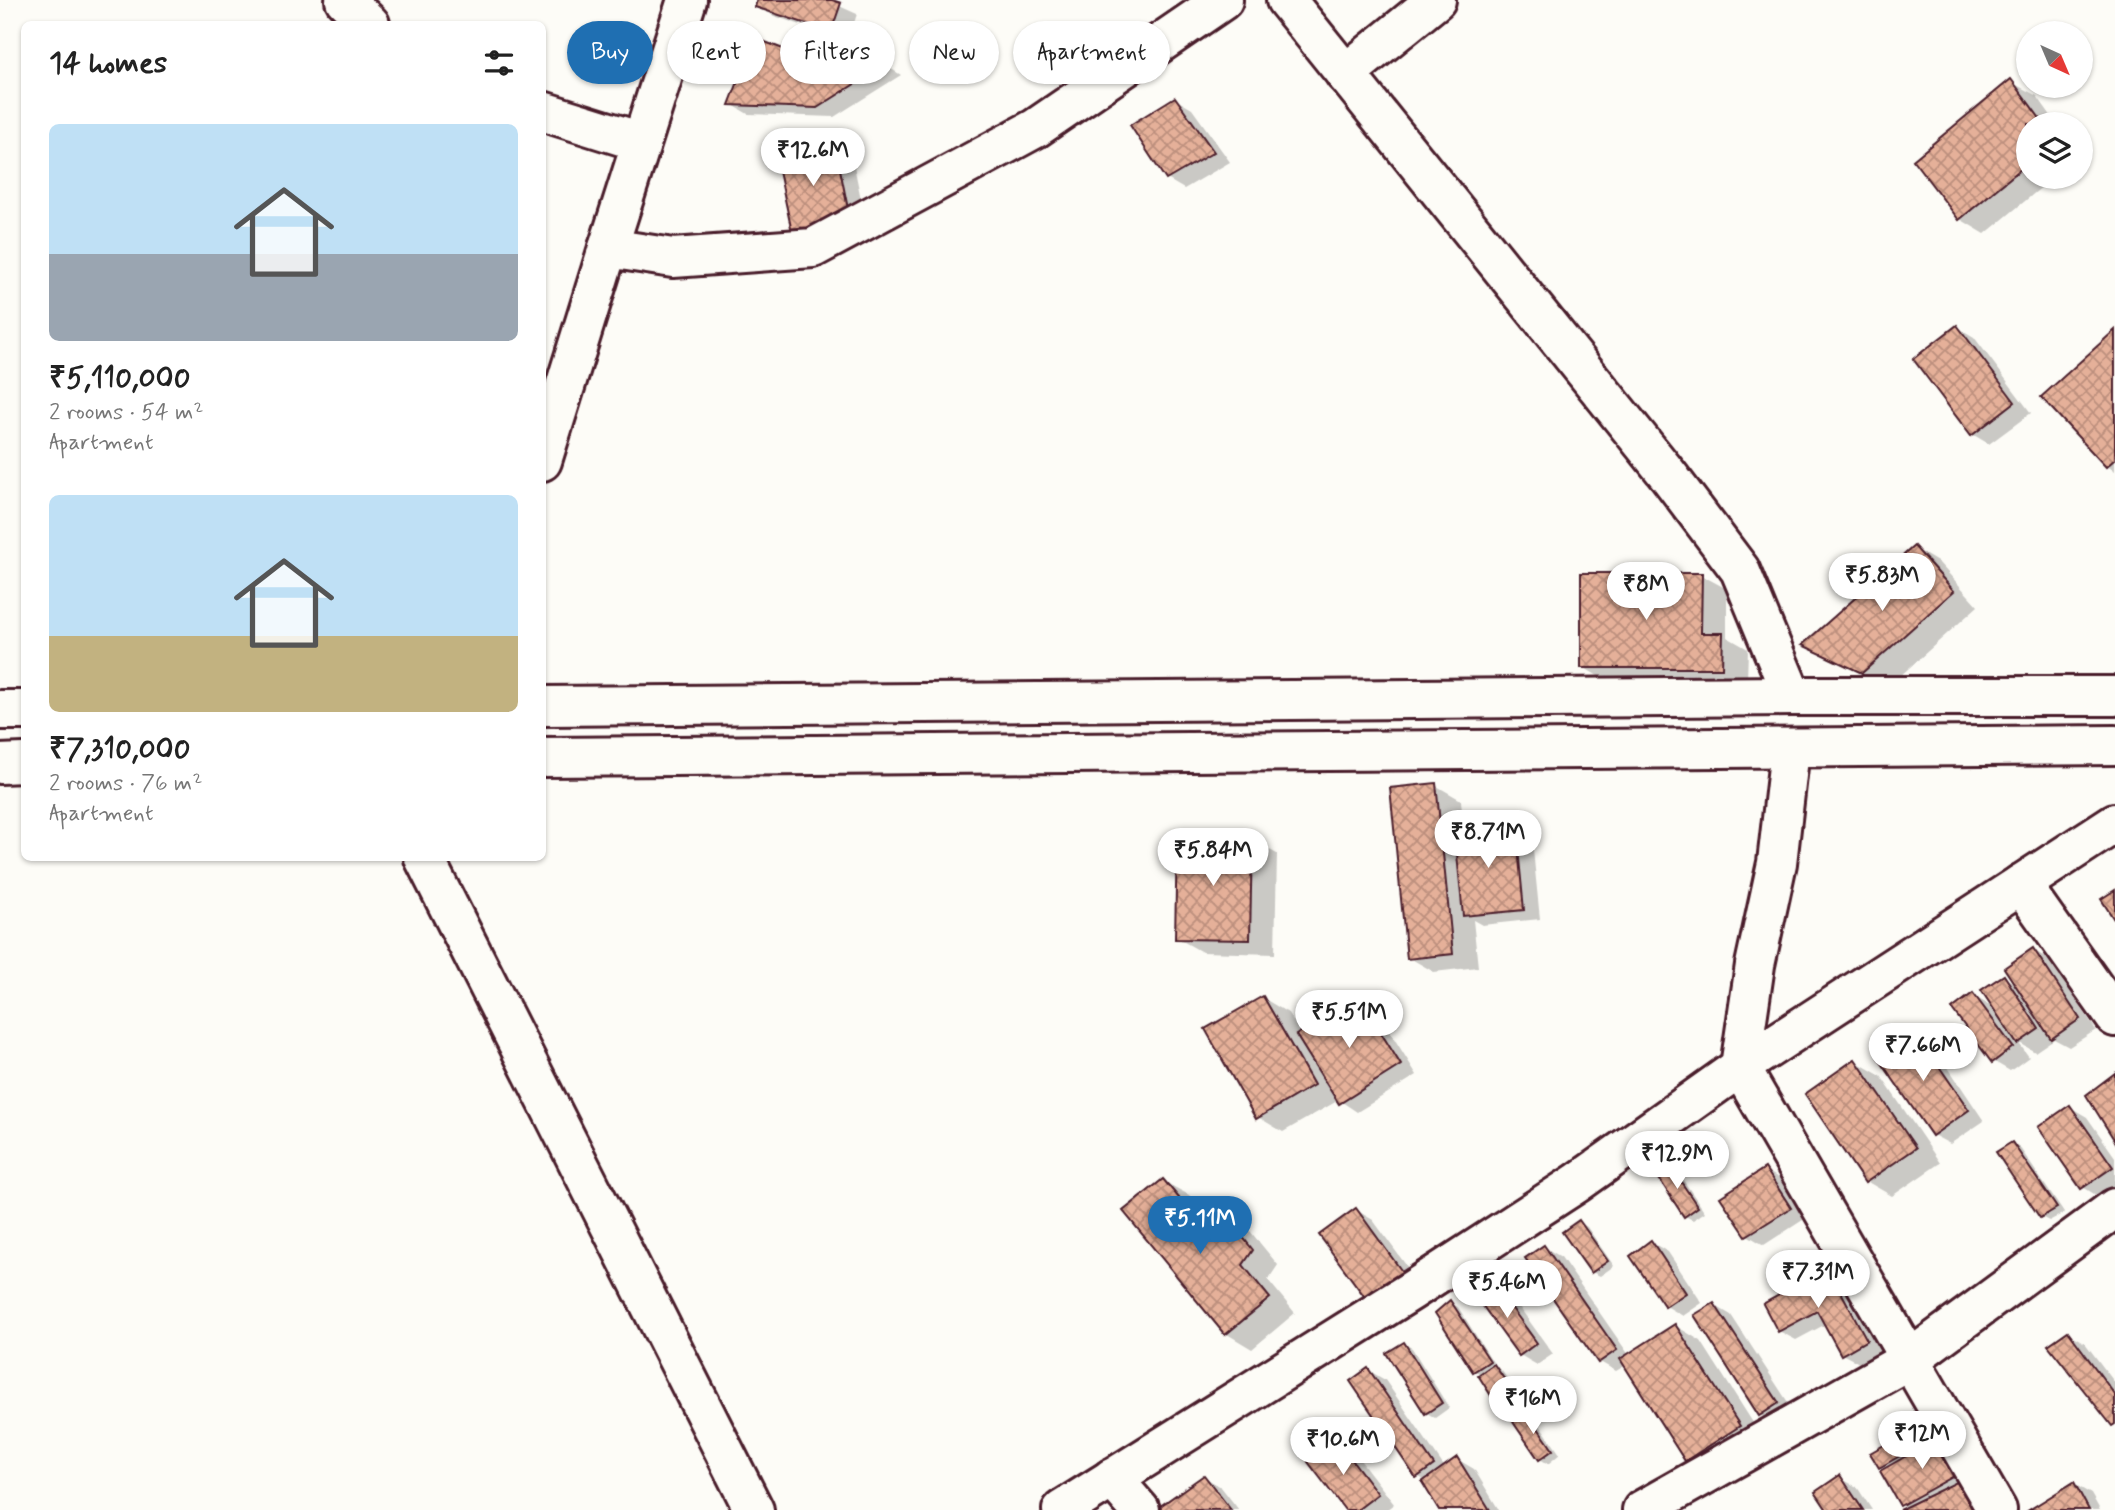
<!DOCTYPE html>
<html lang="en">
<head>
<meta charset="utf-8">
<style>
	body { margin:0; font-family:Mynerve,sans-serif; background:#f2f2f2; color:#222; height:100vh; display:flex; flex-direction:column; font-size:26px; white-space:nowrap }
	* { box-sizing:border-box; margin:0 }
	p { font-size:23px; color:#767676 }
	.icon { flex:none; width:38px; height:38px; fill:none; stroke:currentColor; stroke-width:2; stroke-linecap:round; stroke-linejoin:round }
	.map { position:relative; flex:1; overflow:hidden }
	.details { position:absolute; left:21px; top:21px; width:525px; height:840px; display:flex; flex-direction:column; background:#fff; border-radius:10px; box-shadow:0 2px 5px #0004 }
	.details>* { flex:none }
	.banner { position:absolute; left:567px; top:21px; width:665px; height:63px; display:flex; gap:14px }
	.needle { width:46px; rotate:136deg }
	.fabs { position:absolute; left:2016px; top:21px; display:grid; gap:14px }
	.fabs a { display:grid; place-items:center; width:77px; height:77px; border-radius:50%; background:#fff; box-shadow:0 2px 5px #0004; font-size:35px }
	.price { position:absolute; translate:-50% -60px; padding:0 16px; border-radius:24px; background:#fff; color:#222; font-size:23px; line-height:46px; filter:drop-shadow(0 2px 4px #0008) }
	.price::after { content:''; position:absolute; left:50%; top:42px; width:21px; height:16px; margin-left:-10px; background:inherit; clip-path:polygon(0 0,100% 0,50% 100%) }
	.price.selected { background:#1f6fb2; color:#fff }
	ul { padding:0; list-style:none }
	li { display:grid; align-content:center; gap:14px; height:371px; padding:0 28px }
	li span { display:grid; place-items:center; height:217px; border-radius:10px; color:#555 }
	li>.icon { margin-inline-start:auto }
	span .icon { width:126px; height:126px; fill:#fffc; stroke-width:1 }
	li b { font-size:30px }
	h2 { display:flex; justify-content:space-between; align-items:center; height:84px; padding:0 28px; font-size:30px }
	.pill { padding:0 24px; border-radius:32px; background:#fff; box-shadow:0 2px 5px #0004; font-size:24px; line-height:63px }
	.pill.selected { background:#1f6fb2; color:#fff }
	.map>svg:first-child { display:block }
	.shadow { fill:#0003 }
	.building { fill:url(#building-cross-hatch); stroke:#4a1f2b; stroke-width:2 }
	.lines { fill:none; stroke-linecap:round; stroke-linejoin:round }
	.minor-casing { stroke:#4a1f2b; stroke-width:44 }
	.major-casing { stroke:#4a1f2b; stroke-width:44 }
	.minor { stroke:#fdfcf7; stroke-width:38 }
	.major { stroke:#fdfcf7; stroke-width:38 }
</style>
</head>
<body>
<div class="map">
<svg width="2115" height="1510" viewBox="0 0 2115 1510">
	<defs>
		<pattern id="building-cross-hatch" width="8" height="8" patternUnits="userSpaceOnUse" patternTransform="scale(1.75)"><rect width="8" height="8" fill="#e5b099"/><path d="M0 0l8 8M0 8l8-8" fill="none" stroke="#bc8f7d"/></pattern>
	</defs>
	<rect width="100%" height="100%" fill="#fdfcf7"/>
	<filter id="ink" filterUnits="userSpaceOnUse"><feTurbulence type="fractalNoise" baseFrequency=".0143" numOctaves="2"/><feDisplacementMap in="SourceGraphic" scale="14" xChannelSelector="R" yChannelSelector="G"/><feConvolveMatrix kernelMatrix="1 2 1 2 8 2 1 2 1" color-interpolation-filters="sRGB"/></filter>
	<g filter="url(#ink)">
		<g class="shadow">
			<polygon points="759,0 826,0 857,14 848,41 774,16 757,6"/>
			<polygon points="867,54 901,75 834,117 748,114 731,104 842,74"/>
			<polygon points="2011,82 2037,96 2057,124 2028,124 2028,177 2054,177 1985,234 1960,219"/>
			<polygon points="1175,99 1192,109 1230,162 1184,189 1167,179"/>
			<polygon points="835,146 852,156 867,228 793,231"/>
			<polygon points="1957,327 1974,337 2031,413 1989,444 1972,434"/>
			<polygon points="2115,332 2115,471 2107,466"/>
			<polygon points="1914,548 1939,563 1978,606 1889,686 1829,659 1805,645"/>
			<polygon points="1701,575 1727,589 1727,637 1748,649 1747,681 1608,682 1583,667"/>
			<polygon points="1435,785 1461,800 1463,824 1474,823 1491,833 1515,830 1532,840 1540,919 1482,925 1473,920 1478,967 1434,972 1408,957"/>
			<polygon points="1252,840 1277,854 1275,954 1202,952 1177,938"/>
			<polygon points="2033,950 2050,960 2096,1030 2069,1047 2054,1039 2035,1052 2018,1042 2029,1057 2010,1071 1993,1061 1973,996 1995,1008 2004,977 2017,985"/>
			<polygon points="1263,998 1288,1013 1301,1034 1358,998 1375,1008 1417,1075 1357,1112 1339,1100 1283,1132 1258,1117"/>
			<polygon points="1915,1032 1931,1042 1984,1121 1950,1144 1933,1135"/>
			<polygon points="1855,1061 1881,1076 1940,1163 1892,1196 1866,1181"/>
			<polygon points="2070,1107 2087,1117 2115,1157 2115,1186 2099,1197 2083,1187"/>
			<polygon points="2012,1144 2020,1148 2064,1213 2049,1221 2041,1217"/>
			<polygon points="1670,1166 1677,1171 1705,1212 1693,1220 1685,1216"/>
			<polygon points="1765,1170 1782,1180 1806,1218 1764,1245 1747,1235"/>
			<polygon points="1163,1181 1189,1195 1214,1226 1225,1217 1250,1231 1278,1265 1268,1280 1295,1313 1252,1349 1227,1334 1126,1212"/>
			<polygon points="1356,1210 1373,1220 1422,1287 1389,1312"/>
			<polygon points="1579,1222 1587,1227 1614,1266 1600,1276 1592,1272"/>
			<polygon points="1651,1242 1668,1252 1702,1303 1683,1316 1666,1306"/>
			<polygon points="1544,1247 1561,1257 1629,1355 1676,1326 1701,1341 1764,1440 1711,1474 1686,1459 1626,1365 1616,1371 1600,1362"/>
			<polygon points="1828,1270 1845,1280 1883,1350 1859,1363 1842,1354 1826,1324 1796,1340 1779,1331"/>
			<polygon points="1496,1287 1512,1297 1553,1354 1537,1365 1520,1355"/>
			<polygon points="1450,1303 1458,1307 1496,1367 1502,1371 1530,1412 1527,1414 1535,1418 1560,1454 1548,1464 1540,1459 1515,1422 1507,1417 1482,1375 1474,1370"/>
			<polygon points="1714,1305 1731,1315 1795,1413 1777,1424 1760,1415"/>
			<polygon points="2068,1333 2085,1343 2115,1383 2115,1426"/>
			<polygon points="1404,1344 1412,1348 1449,1408 1435,1418 1427,1413 1388,1353"/>
			<polygon points="1368,1370 1385,1380 1445,1468 1457,1459 1474,1469 1499,1510 1441,1510 1426,1481 1417,1476"/>
			<polygon points="1933,1419 1979,1481 1902,1510 1907,1508 1902,1505 1883,1471 1885,1470 1880,1467"/>
			<polygon points="1337,1442 1354,1452 1394,1504 1386,1510 1347,1510"/>
			<polygon points="1204,1477 1221,1487 1239,1510 1165,1510"/>
			<polygon points="1840,1478 1857,1487 1872,1510 1829,1510"/>
			<polygon points="2074,1484 2091,1494 2100,1510 2033,1510"/>
		</g>
		<g class="building">
			<polygon points="757,0 832,0 841,3 831,32 755,7"/>
			<polygon points="755,38 842,72 867,52 886,64 817,108 729,105"/>
			<polygon points="2011,79 2044,124 2028,124 2028,163 1959,220 1913,160"/>
			<polygon points="1175,97 1214,152 1166,180 1130,125"/>
			<polygon points="835,144 850,219 792,232 776,157"/>
			<polygon points="1957,325 2015,402 1971,436 1913,359"/>
			<polygon points="2115,330 2115,459 2106,467 2041,397"/>
			<polygon points="1914,546 1954,591 1862,673 1802,645"/>
			<polygon points="1581,573 1702,573 1701,633 1723,633 1722,668 1581,668"/>
			<polygon points="1436,783 1453,954 1407,959 1390,788"/>
			<polygon points="1474,821 1476,832 1516,828 1524,910 1463,916 1454,823"/>
			<polygon points="1177,836 1252,838 1250,940 1175,939"/>
			<polygon points="2115,890 2115,921 2101,899"/>
			<polygon points="2033,948 2080,1019 2051,1039 2004,968"/>
			<polygon points="2004,975 2039,1029 2017,1044 1981,990"/>
			<polygon points="1973,993 2013,1047 1992,1063 1952,1009"/>
			<polygon points="1263,996 1314,1085 1256,1119 1205,1029"/>
			<polygon points="1358,996 1401,1065 1339,1104 1296,1035"/>
			<polygon points="1914,1030 1969,1110 1932,1136 1877,1056"/>
			<polygon points="1855,1059 1916,1148 1865,1183 1805,1094"/>
			<polygon points="2115,1073 2115,1141 2086,1095"/>
			<polygon points="2070,1105 2113,1167 2081,1189 2038,1127"/>
			<polygon points="2012,1142 2057,1208 2040,1218 1996,1152"/>
			<polygon points="1669,1164 1698,1207 1684,1217 1656,1174"/>
			<polygon points="1765,1168 1791,1208 1746,1236 1720,1197"/>
			<polygon points="1163,1179 1206,1230 1225,1215 1253,1250 1243,1265 1270,1298 1225,1335 1123,1211"/>
			<polygon points="1356,1208 1406,1277 1370,1304 1319,1235"/>
			<polygon points="1579,1220 1608,1261 1591,1273 1562,1232"/>
			<polygon points="1651,1240 1686,1293 1665,1307 1630,1256"/>
			<polygon points="1544,1245 1617,1350 1598,1363 1525,1258"/>
			<polygon points="1828,1268 1867,1340 1841,1355 1817,1311 1778,1332 1763,1304"/>
			<polygon points="1495,1285 1537,1343 1519,1356 1477,1298"/>
			<polygon points="1450,1300 1490,1361 1473,1372 1435,1313"/>
			<polygon points="1714,1303 1779,1403 1759,1416 1694,1315"/>
			<polygon points="1675,1324 1740,1426 1685,1461 1620,1359"/>
			<polygon points="2068,1331 2115,1395 2115,1424 2112,1426 2048,1345"/>
			<polygon points="1404,1342 1442,1403 1425,1414 1386,1353"/>
			<polygon points="1494,1364 1523,1407 1505,1418 1478,1375"/>
			<polygon points="1368,1368 1434,1465 1416,1478 1350,1381"/>
			<polygon points="1527,1412 1553,1450 1539,1460 1513,1422"/>
			<polygon points="1933,1417 1941,1432 1879,1468 1870,1453"/>
			<polygon points="1943,1435 1963,1471 1900,1506 1880,1471"/>
			<polygon points="1337,1440 1378,1494 1357,1510 1345,1510 1308,1462"/>
			<polygon points="1457,1457 1490,1510 1439,1510 1422,1482"/>
			<polygon points="1204,1475 1231,1510 1162,1510 1159,1507"/>
			<polygon points="1840,1475 1863,1510 1827,1510 1815,1492"/>
			<polygon points="1965,1478 1980,1510 1899,1510"/>
			<polygon points="2074,1482 2089,1510 2029,1510"/>
		</g>
		<g class="lines">
			<g class="minor-casing">
				<g id="minor">
					<polyline points="345,0 370,24"/>
					<polyline points="1286,0 1669,476 1740,570 1792,696"/>
					<polyline points="1345,74 1436,0"/>
					<polyline points="542,111 641,142"/>
					<polyline points="608,248 673,258 813,248 1036,128 1223,0"/>
					<polyline points="1790,749 1777,863 1755,965 1740,1067 1997,1510"/>
					<polyline points="424,858 754,1510"/>
					<polyline points="2021,884 2115,1017"/>
					<polyline points="1112,1478 1140,1510"/>
					<polyline points="1642,1510 1910,1359 2115,1208"/>
				</g>
			</g>
			<g class="major-casing">
				<g id="major">
					<polyline points="542,461 608,248 687,0"/>
					<polyline points="542,706 1792,696 2115,696"/>
					<polyline points="0,710 24,710"/>
					<polyline points="542,757 2115,745"/>
					<polyline points="0,764 24,763"/>
					<polyline points="1062,1510 1411,1291 1577,1183 1740,1067 2115,823"/>
				</g>
			</g>
			<use href="#minor" class="minor"/>
			<use href="#major" class="major"/>
		</g>
	</g>
</svg>
<div class="fabs">
<a><svg class="needle" viewBox="-14 -14 28 28"><path d="M0-13l5 13h-10z" fill="#e53935"/><path d="M0 13l5-13h-10z" fill="#767676"/></svg></a>
<a><svg class="icon" aria-label="layers" viewBox="0 0 24 24"><path d="M12 4l9 5-9 5-9-5zM3 14l9 5 9-5"/></svg></a>
</div>
<b class="price" style="left:813px;top:188px">₹12.6M</b>
<b class="price" style="left:1882px;top:613px">₹5.83M</b>
<b class="price" style="left:1646px;top:622px">₹8M</b>
<b class="price" style="left:1488px;top:870px">₹8.71M</b>
<b class="price" style="left:1213px;top:888px">₹5.84M</b>
<b class="price" style="left:1349px;top:1050px">₹5.51M</b>
<b class="price" style="left:1923px;top:1083px">₹7.66M</b>
<b class="price" style="left:1677px;top:1191px">₹12.9M</b>
<b class="price selected" style="left:1200px;top:1256px">₹5.11M</b>
<b class="price" style="left:1818px;top:1310px">₹7.31M</b>
<b class="price" style="left:1507px;top:1320px">₹5.46M</b>
<b class="price" style="left:1533px;top:1436px">₹16M</b>
<b class="price" style="left:1922px;top:1471px">₹12M</b>
<b class="price" style="left:1343px;top:1477px">₹10.6M</b>
<div class="banner">
<a class="pill selected">Buy</a>
<a class="pill">Rent</a>
<a class="pill">Filters</a>
<a class="pill">New</a>
<a class="pill">Apartment</a>
</div>
<section class="details">
<h2>14 homes<svg class="icon" aria-label="filters" viewBox="0 0 24 24"><path d="M4 7h16M4 17h16"/><circle cx="9" cy="7" r="2"/><circle cx="15" cy="17" r="2"/></svg></h2>
<ul>
<li><span style="background:linear-gradient(#bfe0f5 60%,#9aa5b1 0)"><svg class="icon" aria-label="home" viewBox="0 0 24 24"><path d="M3 11l9-7 9 7M6 9v11h12V9"/></svg></span><div><b>₹5,110,000</b><p>2 rooms · 54 m²</p><p>Apartment</p></div></li>
<li><span style="background:linear-gradient(#bfe0f5 65%,#c2b280 0)"><svg class="icon" aria-label="home" viewBox="0 0 24 24"><path d="M3 11l9-7 9 7M6 9v11h12V9"/></svg></span><div><b>₹7,310,000</b><p>2 rooms · 76 m²</p><p>Apartment</p></div></li>
</ul>
</section>
</div>
</body>
</html>
